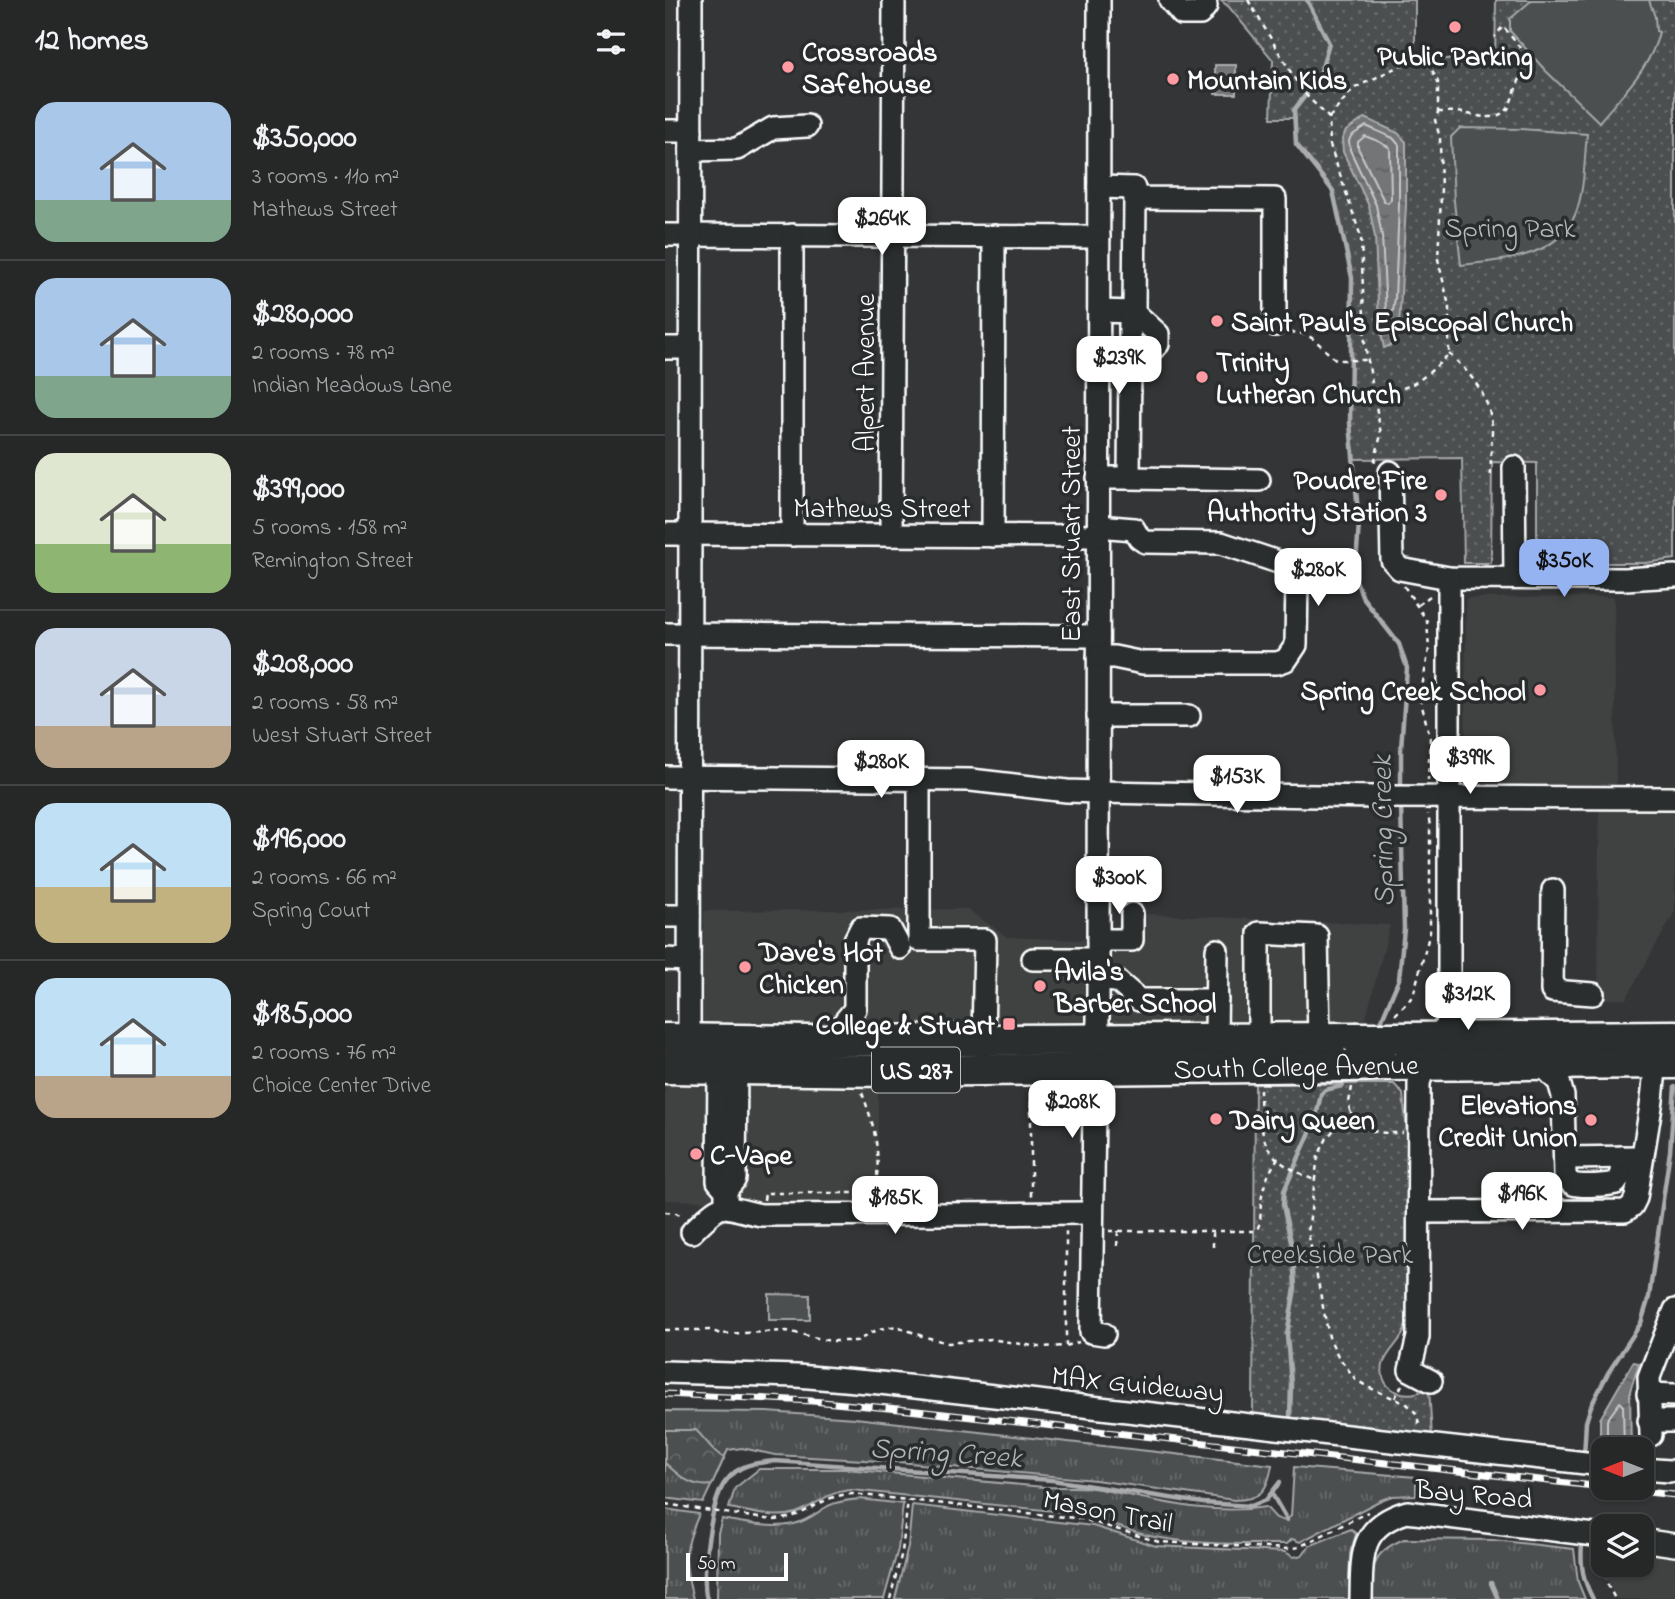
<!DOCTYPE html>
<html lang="en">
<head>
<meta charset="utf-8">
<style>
	body { margin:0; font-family:"Indie Flower",sans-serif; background:#2e3030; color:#f1f3f6; height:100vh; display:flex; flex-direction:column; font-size:26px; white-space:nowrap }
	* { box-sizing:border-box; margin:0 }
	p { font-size:23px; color:#a4a6a8 }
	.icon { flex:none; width:38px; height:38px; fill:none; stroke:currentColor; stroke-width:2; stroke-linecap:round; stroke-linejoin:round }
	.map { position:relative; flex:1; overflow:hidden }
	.drawer { display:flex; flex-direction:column; background:#262828; width:665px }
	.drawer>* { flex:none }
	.needle { width:46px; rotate:270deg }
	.tools { position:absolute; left:926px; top:1437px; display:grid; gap:14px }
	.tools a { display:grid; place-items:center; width:63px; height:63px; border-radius:14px; background:#262828; box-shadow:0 2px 5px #0004,0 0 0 2px #424445; font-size:35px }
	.scale { position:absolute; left:21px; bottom:18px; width:102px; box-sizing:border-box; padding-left:7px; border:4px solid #fff; border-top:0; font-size:19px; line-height:24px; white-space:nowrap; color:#fff; -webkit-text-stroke:5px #2a2d2e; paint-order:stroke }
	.price { position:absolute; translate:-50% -60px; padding:0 16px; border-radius:14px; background:#fff; color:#222; font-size:23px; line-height:46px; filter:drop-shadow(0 2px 4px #0008) }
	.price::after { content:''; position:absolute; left:50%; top:42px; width:21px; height:16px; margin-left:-10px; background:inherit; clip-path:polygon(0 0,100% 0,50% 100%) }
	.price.on { background:#95b2f1; color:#111 }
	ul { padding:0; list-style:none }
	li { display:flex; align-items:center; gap:21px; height:175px; padding:0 35px }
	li+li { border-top:2px solid #424445 }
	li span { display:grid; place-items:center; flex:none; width:196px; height:140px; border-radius:21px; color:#555 }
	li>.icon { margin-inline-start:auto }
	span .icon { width:84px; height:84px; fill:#fffc; stroke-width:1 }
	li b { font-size:30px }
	h2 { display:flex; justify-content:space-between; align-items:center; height:84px; padding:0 35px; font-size:30px }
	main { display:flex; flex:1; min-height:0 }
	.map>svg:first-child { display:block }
	.built { fill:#404243 }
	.grass { fill:url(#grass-tufts); stroke:#a6a7a8; stroke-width:2 }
	.forest { fill:url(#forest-crowns); stroke:#a6a7a8; stroke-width:2 }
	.park { fill:url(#park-dots); stroke:#a6a7a8; stroke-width:2 }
	.pitch { fill:#4c4f50; stroke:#a6a7a8; stroke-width:2 }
	.water { fill:url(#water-ripples); stroke:#abacad; stroke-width:2 }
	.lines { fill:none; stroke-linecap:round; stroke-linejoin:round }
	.shore { stroke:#c7c8c8; stroke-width:2 }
	.stream { stroke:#abacad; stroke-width:4.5 }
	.minor-casing { stroke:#fff; stroke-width:26 }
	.highway-casing { stroke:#fff; stroke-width:35 }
	.path { stroke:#fff; stroke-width:2.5; stroke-dasharray:5 5; stroke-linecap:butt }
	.minor { stroke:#2a2d2e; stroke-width:21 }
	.highway { stroke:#2a2d2e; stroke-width:30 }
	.rail-casing { stroke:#fff; stroke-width:7 }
	.rail { stroke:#2a2d2e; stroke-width:4.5; stroke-dasharray:13; stroke-linecap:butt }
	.highway-bridge-casing { stroke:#fff; stroke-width:35; stroke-linecap:butt }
	.highway-bridge { stroke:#2a2d2e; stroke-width:30 }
	.poi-dot { fill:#ff9aa2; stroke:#2a2d2e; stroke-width:2.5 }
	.labels { text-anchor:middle; stroke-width:7; stroke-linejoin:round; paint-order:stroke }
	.shield { fill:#2a2d2e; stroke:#bfc0c0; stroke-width:2 }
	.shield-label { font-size:26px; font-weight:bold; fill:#fff }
	.poi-label { font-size:28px; font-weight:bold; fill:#fff; stroke:#2a2d2e; text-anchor:start }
	.park-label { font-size:28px; fill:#b7b9b9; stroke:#2a2d2e }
	.street-label { font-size:28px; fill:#fff; stroke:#2a2d2e }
	.water-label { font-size:30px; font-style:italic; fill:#b2b3b4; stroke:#2a2d2e }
</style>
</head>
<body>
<main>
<section class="drawer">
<h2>12 homes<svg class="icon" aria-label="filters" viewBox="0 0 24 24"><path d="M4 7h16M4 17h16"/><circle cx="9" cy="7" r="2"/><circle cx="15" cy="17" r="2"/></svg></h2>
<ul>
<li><span style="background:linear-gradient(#a9c7e8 70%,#7fa58c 0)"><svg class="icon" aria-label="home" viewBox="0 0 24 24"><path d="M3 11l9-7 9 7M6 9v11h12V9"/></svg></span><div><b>$350,000</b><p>3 rooms · 110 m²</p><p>Mathews Street</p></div></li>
<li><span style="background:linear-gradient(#a9c7e8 70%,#7fa58c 0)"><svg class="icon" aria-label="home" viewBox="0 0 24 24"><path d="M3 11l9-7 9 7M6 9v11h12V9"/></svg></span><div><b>$280,000</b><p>2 rooms · 78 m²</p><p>Indian Meadows Lane</p></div></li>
<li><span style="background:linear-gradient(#dfe7d0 65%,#8fb573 0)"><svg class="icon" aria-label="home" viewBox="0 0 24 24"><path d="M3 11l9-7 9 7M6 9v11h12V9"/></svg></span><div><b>$399,000</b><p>5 rooms · 158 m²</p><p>Remington Street</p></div></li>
<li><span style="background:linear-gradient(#c9d6e8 70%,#b9a48a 0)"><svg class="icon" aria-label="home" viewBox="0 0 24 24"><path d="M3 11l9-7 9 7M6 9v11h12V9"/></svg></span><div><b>$208,000</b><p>2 rooms · 58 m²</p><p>West Stuart Street</p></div></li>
<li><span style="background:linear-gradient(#bfe0f5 60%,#c2b280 0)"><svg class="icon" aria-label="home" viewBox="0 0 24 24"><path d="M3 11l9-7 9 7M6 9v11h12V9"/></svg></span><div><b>$196,000</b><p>2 rooms · 66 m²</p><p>Spring Court</p></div></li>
<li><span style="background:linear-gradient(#bfe0f5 70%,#b9a48a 0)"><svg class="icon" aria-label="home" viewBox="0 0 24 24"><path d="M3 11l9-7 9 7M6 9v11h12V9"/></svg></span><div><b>$185,000</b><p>2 rooms · 76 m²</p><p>Choice Center Drive</p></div></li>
</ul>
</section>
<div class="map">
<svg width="1010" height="1599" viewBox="0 0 1010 1599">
	<defs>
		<pattern id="grass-tufts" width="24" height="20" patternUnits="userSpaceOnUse" patternTransform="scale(1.75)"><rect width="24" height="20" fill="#4c4f50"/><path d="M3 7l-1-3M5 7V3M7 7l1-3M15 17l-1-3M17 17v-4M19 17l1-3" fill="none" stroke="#67696a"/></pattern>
		<pattern id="forest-crowns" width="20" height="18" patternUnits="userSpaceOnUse" patternTransform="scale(1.75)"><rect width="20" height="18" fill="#4c4f50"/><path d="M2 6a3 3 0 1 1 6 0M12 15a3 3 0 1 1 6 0" fill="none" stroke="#67696a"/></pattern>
		<pattern id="park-dots" width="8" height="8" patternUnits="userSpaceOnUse" patternTransform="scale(1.75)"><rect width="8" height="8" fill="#4c4f50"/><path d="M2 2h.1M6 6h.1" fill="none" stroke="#67696a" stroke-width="1.8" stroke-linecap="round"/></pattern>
		<pattern id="water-ripples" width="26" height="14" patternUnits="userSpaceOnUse" patternTransform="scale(1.75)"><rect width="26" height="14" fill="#737576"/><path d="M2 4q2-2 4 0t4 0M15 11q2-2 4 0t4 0" fill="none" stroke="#606061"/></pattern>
	</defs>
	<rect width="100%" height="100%" fill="#333536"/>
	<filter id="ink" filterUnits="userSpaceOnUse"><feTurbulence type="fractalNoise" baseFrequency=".0143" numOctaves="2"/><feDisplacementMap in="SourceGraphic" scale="14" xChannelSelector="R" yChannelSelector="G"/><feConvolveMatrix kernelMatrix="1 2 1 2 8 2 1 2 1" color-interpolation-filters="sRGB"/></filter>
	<g filter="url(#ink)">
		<g class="built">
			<polygon points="949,597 951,785 800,783 801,598"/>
			<polygon points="934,808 1010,808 1010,911 961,999 933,999"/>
			<polygon points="302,909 342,937 415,940 482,914 725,925 699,1026 36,1026 39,911"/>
			<polygon points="0,1081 213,1082 213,1205 0,1200"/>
			<polygon points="977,1549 1010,1553 1010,1599 952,1599 948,1595 941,1573 942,1565 976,1564"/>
		</g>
		<g class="grass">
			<path d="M0,1411L102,1412L190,1418L607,1465C603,1490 596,1500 569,1500L430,1480L233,1462L110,1455L77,1448L63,1450L38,1503L0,1498Z"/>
			<path d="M629,1467L751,1477V1495L727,1496L716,1500L635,1542L627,1539L622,1544C579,1544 533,1545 490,1537C466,1533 441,1521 417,1514L187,1490C160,1492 153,1505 131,1513C110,1520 84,1511 64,1508L70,1488L94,1469H180L379,1487C397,1488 416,1485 434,1489C490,1500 542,1516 601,1507L611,1518L620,1521L626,1516Z"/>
			<path d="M195,1499L238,1504L233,1549L219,1599H52L53,1533L57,1519C80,1523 106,1529 129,1524C143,1521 151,1513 163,1506C173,1501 184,1500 195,1499Z"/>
			<polygon points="247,1505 428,1526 491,1546 620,1552 629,1557 637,1555 644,1546 686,1529 691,1534 685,1554 684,1599 230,1599 243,1547"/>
			<path d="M0,1509L34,1514C18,1551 18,1560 28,1599H0Z"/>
			<path d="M739,1539L828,1540L909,1549L913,1582L920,1599H707C708,1566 705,1553 739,1539Z"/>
		</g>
		<path class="forest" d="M0,1430H31C41,1440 47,1451 59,1458L47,1485C26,1488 15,1476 0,1463Z"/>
		<g class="park">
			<polygon points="555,0 750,0 750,59 830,59 831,0 1010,0 1010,559 980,563 872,563 872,463 827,462 826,563 799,563 797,458 690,459 685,423 687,279 668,189 631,143 631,118 606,118 608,60 564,7"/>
			<path d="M590,1084H729L738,1094L743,1143L741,1326C738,1341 722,1350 718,1365C712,1393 746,1401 764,1387L767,1437L588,1418Z"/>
		</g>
		<g class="pitch">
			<path d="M867,0H984L990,17L991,31L994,32C986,68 957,94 934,122L881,71L845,31V19Z"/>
			<path d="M795,128L856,129L922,134C919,160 920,191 910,215C891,259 837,260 796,265L789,201L786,137Z"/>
			<polygon points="104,1294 145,1295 145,1320 104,1320"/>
		</g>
		<g class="water">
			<rect x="550" y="65" width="21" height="29"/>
			<polygon points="700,118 733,133 741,142 741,206 734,328 730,343 719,348 714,323 710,237 704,206 678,152 677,139 681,131"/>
			<polygon points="968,1362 974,1363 965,1391 966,1449 938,1449 938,1457 935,1456 935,1419"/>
		</g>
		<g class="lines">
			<g class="shore">
				<polygon points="701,126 728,138 734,145 734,205 730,298 728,311 725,314 721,311 717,236 711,205 685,150 684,141 686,136"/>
				<polygon points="700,136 715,142 725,148 726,199 723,203 719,201 693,148 693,142"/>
				<polyline points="942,1449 942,1420 955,1402 958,1405 959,1449"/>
			</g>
			<g class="stream">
				<polyline points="642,0 664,43 654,78 629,110 631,144 668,191 687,278 685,423 694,523 690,578 698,598 734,644 742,668 736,748 736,792"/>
				<polyline points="714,1026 734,979 739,929 736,804"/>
				<polyline points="625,1418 626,1384 622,1335 630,1288 628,1251 618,1205 619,1191 650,1121 656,1094 660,1090 677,1086 683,1078"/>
				<polyline points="919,1456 921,1422 926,1406 943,1373 976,1323 984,1297 1005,1151 1010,1087"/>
				<polyline points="607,1494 622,1520"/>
				<path d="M917,1544C915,1566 918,1580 928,1599"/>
				<polyline points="826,1583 833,1599"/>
				<path d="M42,1599C35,1578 46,1498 61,1481C74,1464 90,1463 110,1461L387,1480L538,1503L586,1506L601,1500L615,1482"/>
			</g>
			<g class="minor-casing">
				<g id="minor">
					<polyline points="434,0 433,1020 429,1107 426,1332 439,1334"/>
					<polyline points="505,0 517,14 535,14 541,6 540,0"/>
					<polyline points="0,131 26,131"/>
					<polyline points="26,150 72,149 108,128 142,126"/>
					<polyline points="434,187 469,188 470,198 610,199 610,325"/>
					<polyline points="0,235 434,237"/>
					<polyline points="434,311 469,312 470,198"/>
					<polyline points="0,348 25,348"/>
					<polyline points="849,467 850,578"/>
					<polyline points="725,472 727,560 735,569 784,578 960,579 1010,576"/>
					<polyline points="433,478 464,478 465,360 485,351 493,344 493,334 469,312 465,324 465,360"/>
					<polyline points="464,478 594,480"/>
					<polyline points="0,534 433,536"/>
					<polyline points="127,535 127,235"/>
					<polyline points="226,535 229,0"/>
					<polyline points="328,536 329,236"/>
					<polyline points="0,634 433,636"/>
					<polyline points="433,657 449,657 478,663 612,663 621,660 631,645 632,578 629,571 619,564 556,543 480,542 474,538 469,529 433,526"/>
					<polyline points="433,716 524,716"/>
					<polyline points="0,777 306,780 402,791 433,792 711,797 1010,798"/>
					<polyline points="254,779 254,940 320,940 318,1040"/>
					<polyline points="888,890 887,991 928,994"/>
					<polyline points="0,916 24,916"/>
					<polyline points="433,940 467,940 467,914"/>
					<polyline points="0,959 24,960"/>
					<polyline points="368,959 433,959"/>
					<polyline points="433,980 452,981 474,1000 552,1000"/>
					<polyline points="180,1021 190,1009 190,940 196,928 225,929 235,948"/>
					<polyline points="594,1039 594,933 652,936 654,1039"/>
					<polyline points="24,1040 26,0"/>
					<polyline points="551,1040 552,950"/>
					<path d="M875,1063L894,1082L898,1096L900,1176C902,1179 905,1183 908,1184C917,1187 942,1185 951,1183L956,1174L957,1157"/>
					<polyline points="54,1069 53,1181 61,1190 61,1206"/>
					<polyline points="900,1158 971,1157"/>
					<polyline points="61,1190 70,1179 71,1069"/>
					<polyline points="755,1212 960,1211 967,1206 971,1198 987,1100 992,1050"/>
					<path d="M27,1232C62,1197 53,1207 96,1215L427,1213"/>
					<polyline points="0,1372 132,1376 215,1383 938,1465"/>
					<path d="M766,1381L745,1370L753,1337L754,1083C760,1059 779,1041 784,1017V578"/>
					<polyline points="983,1394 1010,1395"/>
					<polyline points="984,1421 1010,1421"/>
					<polyline points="986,1435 984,1377 1010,1310"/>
					<polyline points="976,1469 1005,1471"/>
					<polyline points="976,1540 1010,1545"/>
					<path d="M696,1599C697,1555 694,1526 742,1512L938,1536"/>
				</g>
			</g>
			<g class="highway-casing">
				<g id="highway">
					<polyline points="731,1038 1010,1036"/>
					<polyline points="0,1039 146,1041 690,1038"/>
					<polyline points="721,1065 1010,1063"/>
					<polyline points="0,1068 224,1071 680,1066"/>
				</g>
			</g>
			<g class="path">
				<polyline points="583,0 637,91 664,118 665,145 696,237 700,344 716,434 709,464"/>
				<path d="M773,112C781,112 790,111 798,113C814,116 829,122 843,109L863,58L838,26L830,37"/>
				<path d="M664,118L688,89L752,57L766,68L773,82V112L770,120L775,138L776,197L773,259L784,306V354C754,383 749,387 708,396"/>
				<polyline points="577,332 594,332"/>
				<path d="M625,332C653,334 652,346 672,360H701"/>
				<path d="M784,354C806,373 826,398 827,429C827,445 825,462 826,479"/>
				<polyline points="739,586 762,621 764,649 755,698 765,738 763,780"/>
				<polyline points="753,605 765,596"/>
				<polyline points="730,1015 748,996 765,932 765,826 763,814"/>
				<polyline points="687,1087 684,1102 685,1111 662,1138 653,1156 643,1232 664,1337 673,1356 691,1380 703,1387 742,1404 751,1413 755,1427"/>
				<path d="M595,1089C596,1144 595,1156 649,1180"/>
				<path d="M197,1093C211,1129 217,1158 209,1196"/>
				<path d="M685,1111C697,1134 715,1133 738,1133"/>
				<polyline points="366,1196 366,1091"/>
				<polyline points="99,1200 100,1193 207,1193 210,1198"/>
				<polyline points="0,1212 11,1213 17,1216"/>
				<path d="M444,1231H591C598,1221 594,1208 597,1196C599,1183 605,1170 613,1158"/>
				<polyline points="452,1246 453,1231"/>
				<polyline points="548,1247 548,1231"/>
				<polyline points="0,1330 46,1330 55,1334 122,1331 165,1341 192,1341 213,1329 232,1326 257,1336 283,1343 326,1339 374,1347 401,1346 401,1231"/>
				<polyline points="401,1346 414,1342"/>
				<polyline points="730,1398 737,1385"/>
				<path d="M0,1504L107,1520C143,1519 155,1494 188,1494L418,1519L494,1542L624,1549L634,1547L703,1512"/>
				<polyline points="940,1564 942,1583 950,1599"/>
				<polyline points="225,1599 237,1552 243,1500"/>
			</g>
			<use href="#minor" class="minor"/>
			<use href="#highway" class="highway"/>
			<g class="rail-casing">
				<g id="rail">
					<polyline points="0,1394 147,1401 234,1409 938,1487"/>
					<polyline points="946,1488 1010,1495"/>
				</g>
			</g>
			<use href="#rail" class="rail"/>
			<g class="highway-bridge-casing">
				<g id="highway-bridge">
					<polyline points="690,1038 731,1038"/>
					<polyline points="680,1066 721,1065"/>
				</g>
			</g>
			<use href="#highway-bridge" class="highway-bridge"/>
		</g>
	</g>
	<g class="poi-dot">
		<circle cx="790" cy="27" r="7"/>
		<circle cx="123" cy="67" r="7"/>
		<circle cx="508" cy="79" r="7"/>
		<circle cx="552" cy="321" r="7"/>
		<circle cx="537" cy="377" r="7"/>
		<circle cx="776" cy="495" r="7"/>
		<circle cx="875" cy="690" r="7"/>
		<circle cx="80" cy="967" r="7"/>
		<circle cx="375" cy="986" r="7"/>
		<rect x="337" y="1017" width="14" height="14" rx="3.5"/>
		<circle cx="551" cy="1119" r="7"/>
		<circle cx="926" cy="1120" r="7"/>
		<circle cx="31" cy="1154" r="7"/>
	</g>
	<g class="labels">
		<rect class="shield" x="207" y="1047.5" width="88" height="45" rx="5"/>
		<g class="shield-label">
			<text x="251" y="1079">US 287</text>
		</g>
		<g class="poi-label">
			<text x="137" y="61">Crossroads<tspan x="137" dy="32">Safehouse</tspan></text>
			<text x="790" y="65" text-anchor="middle">Public Parking</text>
			<text x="522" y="89">Mountain Kids</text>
			<text x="566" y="331">Saint Paul's Episcopal Church</text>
			<text x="551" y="371">Trinity<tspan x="551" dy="32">Lutheran Church</tspan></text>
			<text x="762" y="489" text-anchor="end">Poudre Fire<tspan x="762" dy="32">Authority Station 3</tspan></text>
			<text x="861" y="700" text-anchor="end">Spring Creek School</text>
			<text x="94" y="961">Dave's Hot<tspan x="94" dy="32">Chicken</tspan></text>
			<text x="389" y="980">Avila's<tspan x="389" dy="32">Barber School</tspan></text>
			<text x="330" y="1034" text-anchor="end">College &amp; Stuart</text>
			<text x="912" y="1114" text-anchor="end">Elevations<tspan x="912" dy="32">Credit Union</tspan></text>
			<text x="565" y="1129">Dairy Queen</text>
			<text x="45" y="1164">C-Vape</text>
		</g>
		<g class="park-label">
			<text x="845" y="237">Spring Park</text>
			<text x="665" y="1263">Creekside Park</text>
		</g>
		<g class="street-label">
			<text transform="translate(199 373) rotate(-90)" y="10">Alpert Avenue</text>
			<text x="217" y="517">Mathews Street</text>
			<text transform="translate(405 534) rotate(-90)" y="10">East Stuart Street</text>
			<text transform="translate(631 1066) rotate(-1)" y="10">South College Avenue</text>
			<text transform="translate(473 1383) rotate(6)" y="10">MAX Guideway</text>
			<text transform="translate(809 1493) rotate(5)" y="10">Bay Road</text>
			<text transform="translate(443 1510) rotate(11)" y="10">Mason Trail</text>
		</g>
		<g class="water-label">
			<text transform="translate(717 831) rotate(-91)" y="10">Spring Creek</text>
			<text transform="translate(281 1452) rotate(4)" y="10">Spring Creek</text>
		</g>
	</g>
</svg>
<div class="tools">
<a><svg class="needle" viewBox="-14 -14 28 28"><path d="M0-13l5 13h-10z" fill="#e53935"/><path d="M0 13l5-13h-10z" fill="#a4a6a8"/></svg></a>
<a><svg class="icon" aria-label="layers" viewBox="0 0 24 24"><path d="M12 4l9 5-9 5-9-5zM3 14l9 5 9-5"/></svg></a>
</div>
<div class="scale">50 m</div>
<b class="price" style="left:217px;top:257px">$264K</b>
<b class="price" style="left:454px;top:396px">$239K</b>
<b class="price on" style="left:899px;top:599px">$350K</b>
<b class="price" style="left:653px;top:608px">$280K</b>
<b class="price" style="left:805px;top:796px">$399K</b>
<b class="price" style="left:216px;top:800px">$280K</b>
<b class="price" style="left:572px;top:815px">$153K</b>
<b class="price" style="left:454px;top:916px">$300K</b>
<b class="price" style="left:803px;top:1032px">$312K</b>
<b class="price" style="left:407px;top:1140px">$208K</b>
<b class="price" style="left:857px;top:1232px">$196K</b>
<b class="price" style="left:230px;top:1236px">$185K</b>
</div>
</main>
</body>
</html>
